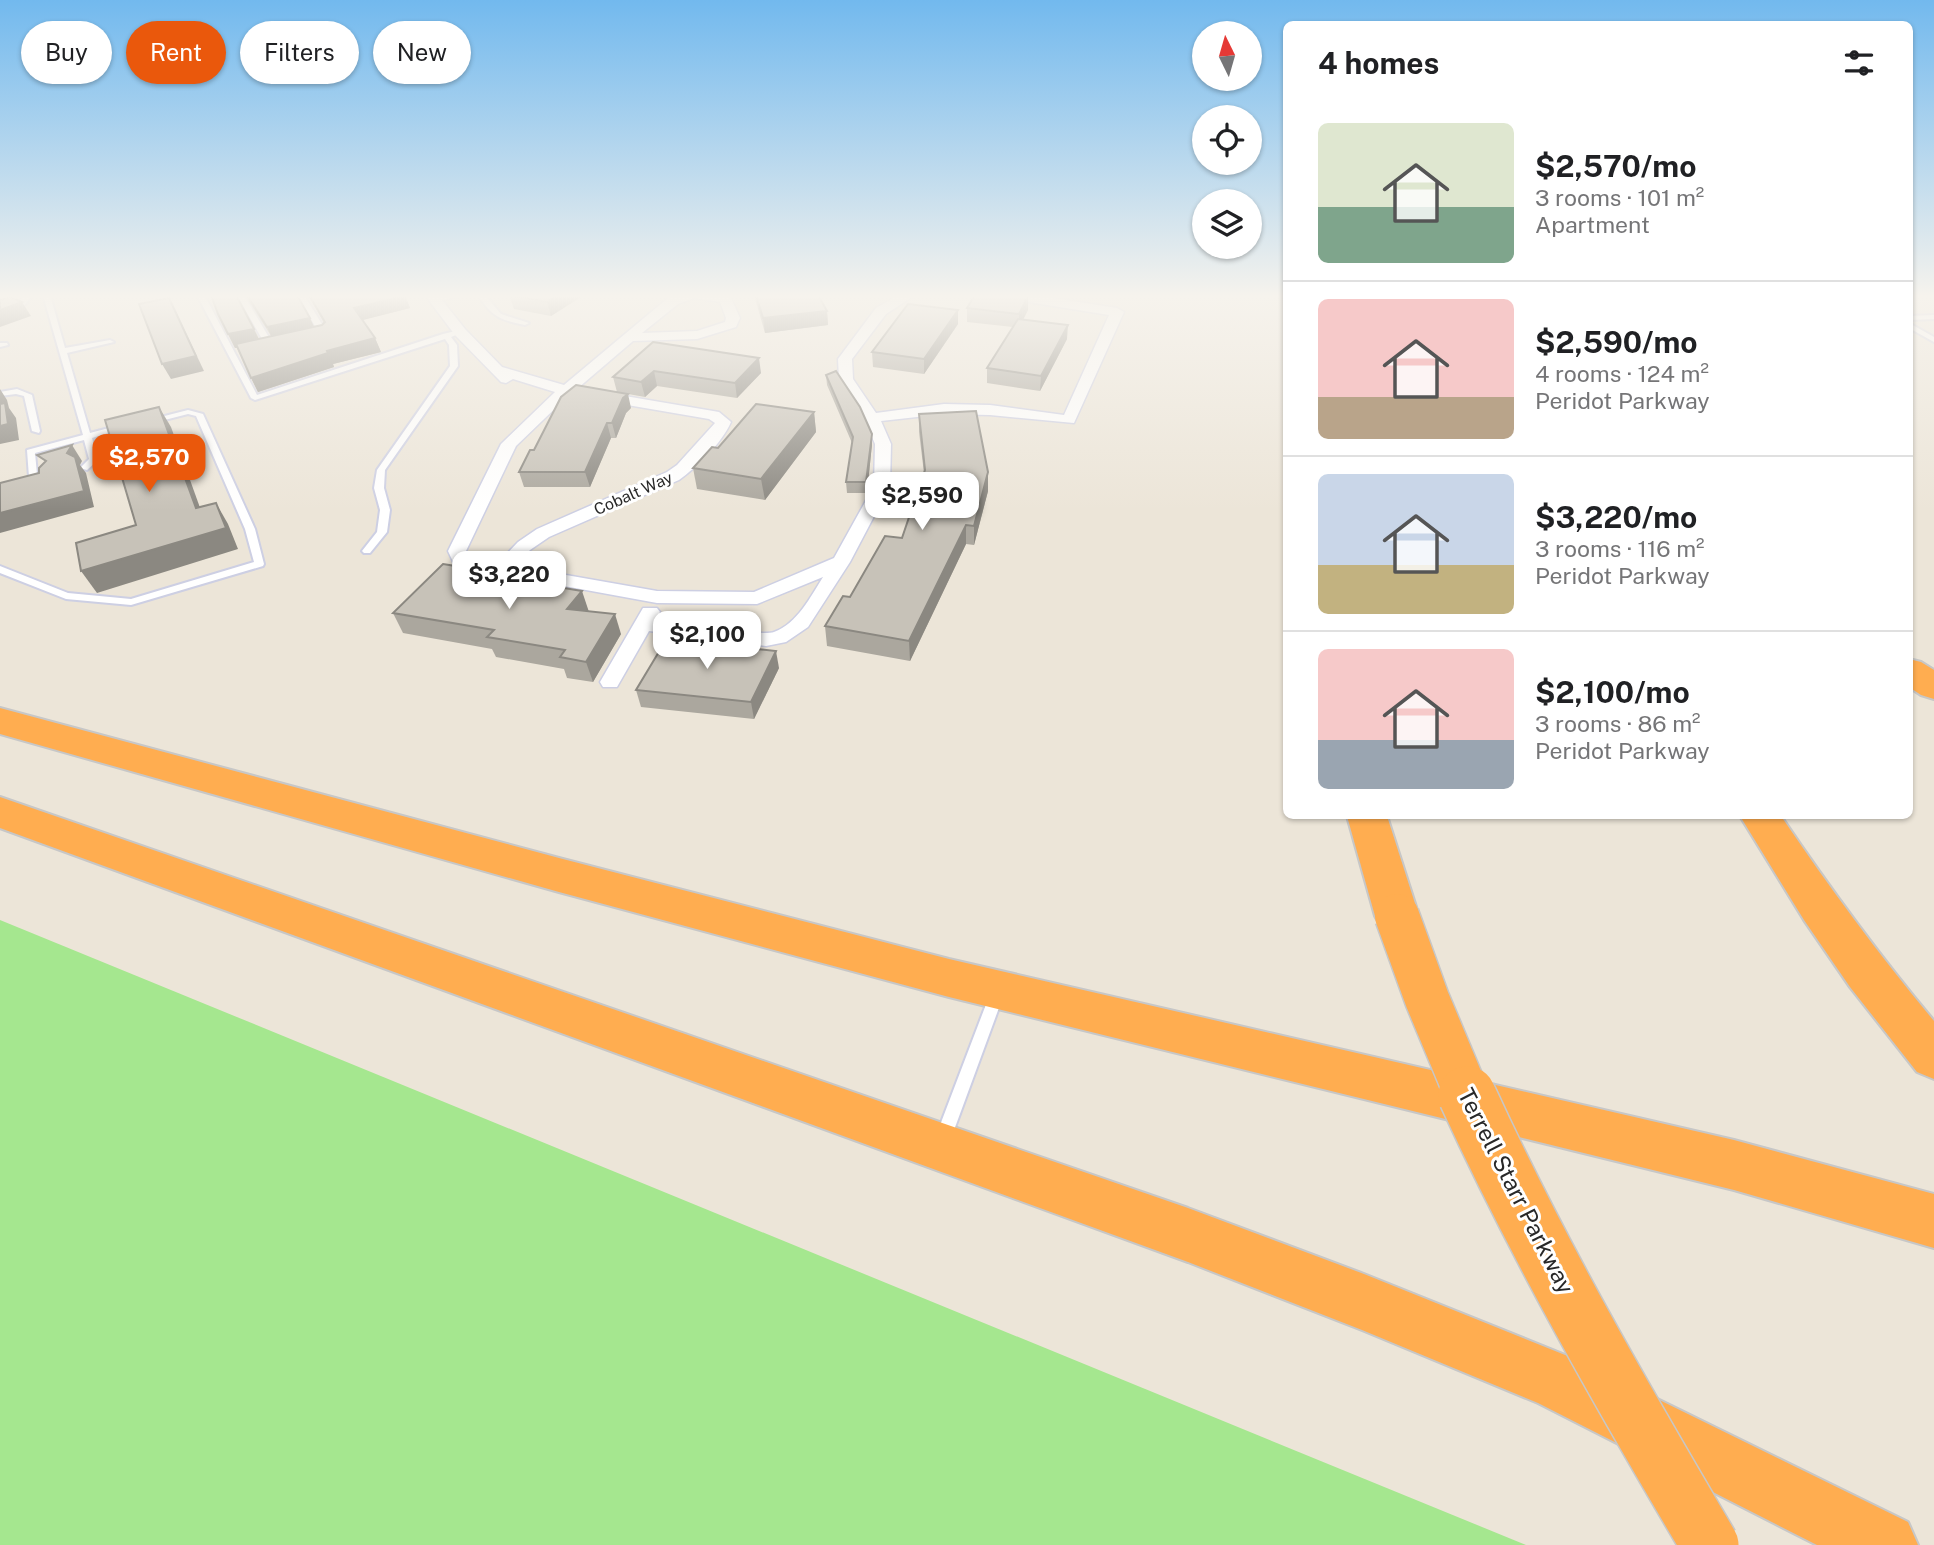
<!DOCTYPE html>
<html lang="en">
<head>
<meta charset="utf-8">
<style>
	body { margin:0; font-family:"Public Sans",sans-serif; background:#f2f2f2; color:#202124; height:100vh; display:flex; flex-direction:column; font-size:26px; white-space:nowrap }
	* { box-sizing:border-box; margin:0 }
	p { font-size:23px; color:#757577 }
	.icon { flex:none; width:38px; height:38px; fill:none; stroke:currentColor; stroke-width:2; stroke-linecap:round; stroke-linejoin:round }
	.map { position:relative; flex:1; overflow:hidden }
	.details { position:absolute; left:1283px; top:21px; width:630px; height:798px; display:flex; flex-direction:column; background:#fff; border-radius:10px; box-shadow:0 2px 5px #0004 }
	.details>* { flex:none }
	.top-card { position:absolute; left:21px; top:21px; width:665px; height:63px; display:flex; gap:14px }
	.needle { width:46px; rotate:355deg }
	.fabs { position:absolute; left:1192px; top:21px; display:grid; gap:14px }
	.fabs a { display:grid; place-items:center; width:70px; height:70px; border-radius:50%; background:#fff; box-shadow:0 2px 5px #0004; font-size:35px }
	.price { position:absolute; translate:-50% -60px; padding:0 16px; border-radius:14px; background:#fff; color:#222; font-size:23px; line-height:46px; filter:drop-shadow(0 2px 4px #0008) }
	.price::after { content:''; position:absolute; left:50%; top:42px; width:21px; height:16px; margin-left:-10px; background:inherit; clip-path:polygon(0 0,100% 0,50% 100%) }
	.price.active { background:#ea580c; color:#fff }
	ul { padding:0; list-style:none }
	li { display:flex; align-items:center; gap:21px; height:175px; padding:0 35px }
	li+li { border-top:2px solid #e0e0e0 }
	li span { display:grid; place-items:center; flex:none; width:196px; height:140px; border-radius:10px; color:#555 }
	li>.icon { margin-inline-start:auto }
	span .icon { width:84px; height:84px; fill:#fffc; stroke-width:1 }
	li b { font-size:30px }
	h2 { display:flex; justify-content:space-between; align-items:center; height:84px; padding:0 35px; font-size:30px }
	.tag { padding:0 24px; border-radius:32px; background:#fff; box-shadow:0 2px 5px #0004; font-size:24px; line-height:63px }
	.tag.active { background:#ea580c; color:#fff }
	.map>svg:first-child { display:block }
	.green { fill:#a5e78f }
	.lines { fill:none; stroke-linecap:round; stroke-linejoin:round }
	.lane-casing { stroke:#cdcfe3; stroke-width:4 }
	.street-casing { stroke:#cdcfe3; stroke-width:3 }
	.highway-casing { stroke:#c7c7c7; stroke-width:4 }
	.lane { fill:#fff; fill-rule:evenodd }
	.street { fill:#fff; fill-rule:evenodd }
	.highway { fill:#ffad50; fill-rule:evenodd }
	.highway-bridge-far1-casing { stroke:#c7c7c7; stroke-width:47; stroke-linecap:butt }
	.highway-bridge-casing { stroke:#c7c7c7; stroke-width:60; stroke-linecap:butt }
	.highway-bridge-far1 { stroke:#ffad50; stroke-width:44 }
	.highway-bridge { stroke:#ffad50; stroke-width:57 }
	.wall { fill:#aba79e }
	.shaded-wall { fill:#8b8881 }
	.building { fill:#c7c2b8; stroke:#8b8881; stroke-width:2 }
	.labels { text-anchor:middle; stroke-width:6; stroke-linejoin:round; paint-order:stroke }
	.far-street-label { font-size:16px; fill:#282828; stroke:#fff }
	.near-street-label { font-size:23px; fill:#282828; stroke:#fff }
</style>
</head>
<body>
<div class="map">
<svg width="1934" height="1545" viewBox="0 0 1934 1545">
	<rect width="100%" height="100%" fill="#ece5d8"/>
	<polygon class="green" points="0,920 1526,1545 0,1545"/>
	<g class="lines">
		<g class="lane-casing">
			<g id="lane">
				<polygon points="26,295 33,295 22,308 0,314 0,310 16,304"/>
				<path d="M43,295H50L65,348L110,340L114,342L67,353L90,433L124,424L128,427L92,438L98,460L87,470L80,468L89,459L84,440L35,453L37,474H45L49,477C45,481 33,481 29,477L27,450L83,435Z"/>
				<polygon points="214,295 206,298 257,395 443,334 460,330 464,332 451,337 457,345 458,366 385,470 384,488 390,510 387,532 370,553 364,553 362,551 377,532 380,510 374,488 377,470 450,366 449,345 445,339 255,400 251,398 198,297 201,295"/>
				<polygon points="237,295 244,295 274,346 273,348 266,346"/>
				<polygon points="297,295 304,295 328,334 327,336 316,337 316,333 319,333"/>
				<polygon points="449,295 463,295 435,302 431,300"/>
				<path d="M478,295H485L501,314L529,323L525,325C500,320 492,317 478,295Z"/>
				<polygon points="1934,315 1934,319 1909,320 1909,316"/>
				<polygon points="1909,323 1934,337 1934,342 1909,328"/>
				<polygon points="0,343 7,343 8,345 0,347"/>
				<polygon points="17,389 32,395 40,431 39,433 32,431 24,396 16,394 0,396 0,392"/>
				<polygon points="188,410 203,414 255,529 264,564 263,566 131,605 66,599 0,573 0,566 68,593 131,599 254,562 245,529 196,416 188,414 149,424 145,421"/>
				<polygon points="997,988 1002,990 1004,994 950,1141 948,1147 942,1149 936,1147 934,1141 990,994 992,990"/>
			</g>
		</g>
		<g class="street-casing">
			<path id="street" d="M425,295H438L465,329L502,367L564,385L668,298L677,295L730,296L740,318L736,327L697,339L633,341L578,388L719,412L731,422C722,443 697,467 679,480L549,537L530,550L515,566L657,591L754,592L834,558L874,486L875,444L864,418L839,379L838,359L876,308L899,295H915L886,314L852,359L853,379L876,413L944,404L990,405L1064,415L1109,315L1009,299L1003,295H1034L1117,308L1124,312L1074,423L990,415L944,414L881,421L891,444L890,486L850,562L808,627L786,642L766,646L649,631L617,687H603L600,682L643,608H657L660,612L656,619C676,622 760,637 774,632C797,624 811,596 823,577L757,604L657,603L455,566L448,551L501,444L555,392L513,379L506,383L501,382L455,335ZM694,298L720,302L726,318L725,322L697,331L642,333L678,304ZM569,395L709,419L715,423L677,465L667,472L537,529L518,542L498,563L469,558L466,551L516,446Z"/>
		</g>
		<g class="highway-casing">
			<g id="highway">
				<polygon points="1909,659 1921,662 1934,670 1934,699 1921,695 1909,687"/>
				<polygon points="0,708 559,858 949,959 1734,1140 1934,1194 1934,1248 1734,1190 949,997 559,892 0,734"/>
				<polygon points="0,797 1188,1208 1364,1274 1580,1361 1908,1522 1918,1545 1817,1545 1538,1403 1362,1330 1188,1262 0,828"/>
				<polygon points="1347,816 1387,816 1419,916 1412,928 1397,934 1382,928 1375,916"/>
				<path d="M1740,816H1781C1829,887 1879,955 1934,1021V1079L1917,1072L1850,987L1804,920Z"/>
			</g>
		</g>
		<use href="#lane" class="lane"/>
		<use href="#street" class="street"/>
		<use href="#highway" class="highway"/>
		<g class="highway-bridge-far1-casing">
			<polyline id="highway-bridge-far1" points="1397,916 1427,999 1468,1097"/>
		</g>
		<g class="highway-bridge-casing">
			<path id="highway-bridge" d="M1467,1095C1538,1250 1623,1398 1710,1545"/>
		</g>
		<use href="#highway-bridge-far1" class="highway-bridge-far1"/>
		<use href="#highway-bridge" class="highway-bridge"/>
	</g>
	<g class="wall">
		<polygon points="245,295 297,295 314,327 322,325 324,323 308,295 405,295 410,308 362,320 375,338 381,352 333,364 334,367 258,392 237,348 235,348 218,314 259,339 271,336"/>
		<polygon points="509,295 584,295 551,316 514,309"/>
		<polygon points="754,295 818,295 827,311 828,325 765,333"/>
		<polygon points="1028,296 1028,310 1023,319 1067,339 1040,391 987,383 987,368 1013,327 967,322 967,308"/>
		<polygon points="958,310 958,324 924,374 873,367 872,352"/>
		<polygon points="653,342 761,373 737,398 657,386 645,397 617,392 613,377"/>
		<polygon points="826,375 872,444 867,493 847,493 846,482 852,443 827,385"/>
		<polygon points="631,408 626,413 616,438 611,438 590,487 524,487 519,472 534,450"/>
		<polygon points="814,412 816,432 765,500 697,489 693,468 718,448"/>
		<polygon points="919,414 988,491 974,545 966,544 910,661 827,646 825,626 902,538 924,473 919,432"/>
		<polygon points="486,571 490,581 621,634 593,682 567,678 564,669 496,657 492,649 403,633 393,613"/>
		<polygon points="779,668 754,719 641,707 636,690"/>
	</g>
	<g class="shaded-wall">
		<polygon points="558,295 584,295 551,316 547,302"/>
		<polygon points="405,296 410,308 359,321 354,308"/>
		<polygon points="1028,296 1028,310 1019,328 1019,314"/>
		<polygon points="169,298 176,312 204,371 171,379 162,364"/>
		<polygon points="22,302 31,316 0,327 0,310"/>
		<polygon points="958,310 958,324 924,374 924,359"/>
		<polygon points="827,311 828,325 765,333 763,318"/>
		<polygon points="310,318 316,331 273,340 267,327"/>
		<polygon points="1068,325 1067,339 1040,391 1041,376"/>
		<polygon points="254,329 261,343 235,348 228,334"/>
		<polygon points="375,338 381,352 333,364 334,367 258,392 251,378 327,351"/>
		<polygon points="759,358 761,373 737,398 735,383"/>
		<polygon points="654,371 657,386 645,397 641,382"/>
		<polygon points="0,389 7,400 9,408 16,418 19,440 0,444"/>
		<polygon points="628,394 631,408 626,413 616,438 612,423 623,398"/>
		<polygon points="159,407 171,427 208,530 196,508"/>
		<polygon points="814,412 816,432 765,500 761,479"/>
		<polygon points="607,423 611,438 590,487 585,472"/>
		<polygon points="872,434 872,444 867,493 866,482"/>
		<polygon points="72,445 82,461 80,465 86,473 94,507 0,533 0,513 67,453"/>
		<polygon points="988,472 988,491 974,545 974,526"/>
		<polygon points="216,503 228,524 238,549 97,593 81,571"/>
		<polygon points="966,525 966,544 910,661 909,641"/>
		<polygon points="486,571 494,591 479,579"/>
		<polygon points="582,591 589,612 567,609"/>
		<polygon points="615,614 621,634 593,682 586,662"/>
		<polygon points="776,651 779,668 754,719 751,702"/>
	</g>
	<g class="building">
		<polygon points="211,295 236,295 254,329 228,334 218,314"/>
		<polygon points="247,295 297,295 310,318 267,327"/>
		<polygon points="309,295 405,296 354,308 375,338 327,351 328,353 251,378 236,344 322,325 325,322"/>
		<polygon points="509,295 558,295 547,302"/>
		<polygon points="756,295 818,295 827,311 763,318"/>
		<polygon points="975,295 1017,295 1028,296 1019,314 967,308"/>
		<polygon points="10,297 22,302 0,310 0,300"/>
		<polygon points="169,298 196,356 162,364 139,304"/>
		<polygon points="908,304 958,310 924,359 872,352"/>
		<polygon points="1018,319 1068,325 1041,376 987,368"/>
		<polygon points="653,342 759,358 735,383 654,371 641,382 613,377"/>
		<polygon points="836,371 860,407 872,434 866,482 846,482 853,437 826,375"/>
		<polygon points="576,385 628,394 623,398 612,423 607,423 585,472 519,472 530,450 534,450 561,397"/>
		<polygon points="5,403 8,424 0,426 0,404"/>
		<polygon points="756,404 814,412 761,479 693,468 712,447 718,448"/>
		<polygon points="159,407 196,508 216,503 226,528 81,571 76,543 136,525 105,420"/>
		<polygon points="976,411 988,472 974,526 966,525 909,641 825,626 843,596 850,597 885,536 902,538 925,470 919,414"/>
		<polygon points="72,445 67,453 75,457 84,491 0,513 0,483 39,473 39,468 46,461 37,455"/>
		<polygon points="443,564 486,571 479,579 536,588 540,584 582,591 567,609 615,614 586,662 560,657 565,650 487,637 494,630 393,613"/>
		<polygon points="666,640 776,651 751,702 636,690"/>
	</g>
	<linearGradient id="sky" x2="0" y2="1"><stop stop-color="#72b9ee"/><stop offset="0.58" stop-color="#f6f3ed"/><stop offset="1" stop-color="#f6f3ed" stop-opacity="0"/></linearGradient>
	<rect width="1934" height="511" fill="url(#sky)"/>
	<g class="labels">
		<g class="far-street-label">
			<text transform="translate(633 493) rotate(-24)" y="6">Cobalt Way</text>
		</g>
		<g class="near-street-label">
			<text transform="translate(1516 1191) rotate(63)" y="8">Terrell Starr Parkway</text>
		</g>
	</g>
</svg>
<div class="fabs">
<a><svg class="needle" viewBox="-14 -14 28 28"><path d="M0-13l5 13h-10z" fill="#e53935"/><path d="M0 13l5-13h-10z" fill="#757577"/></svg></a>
<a><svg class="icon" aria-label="locate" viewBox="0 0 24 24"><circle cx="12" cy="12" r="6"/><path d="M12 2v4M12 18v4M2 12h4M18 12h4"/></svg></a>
<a><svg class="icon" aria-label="layers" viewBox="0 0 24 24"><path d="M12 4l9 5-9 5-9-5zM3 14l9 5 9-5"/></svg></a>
</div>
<b class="price active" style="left:149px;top:494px">$2,570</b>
<b class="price" style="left:922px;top:532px">$2,590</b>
<b class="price" style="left:509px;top:611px">$3,220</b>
<b class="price" style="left:707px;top:671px">$2,100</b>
<div class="top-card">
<a class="tag">Buy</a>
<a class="tag active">Rent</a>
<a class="tag">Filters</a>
<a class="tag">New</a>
</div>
<section class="details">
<h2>4 homes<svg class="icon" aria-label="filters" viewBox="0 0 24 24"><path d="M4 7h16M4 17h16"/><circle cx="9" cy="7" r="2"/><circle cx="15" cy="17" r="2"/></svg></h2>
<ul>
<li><span style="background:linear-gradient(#dfe7d0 60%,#7fa58c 0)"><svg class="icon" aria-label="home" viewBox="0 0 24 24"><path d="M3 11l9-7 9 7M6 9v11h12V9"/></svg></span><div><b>$2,570/mo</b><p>3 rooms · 101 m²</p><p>Apartment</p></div></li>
<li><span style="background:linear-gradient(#f6c9c9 70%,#b9a48a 0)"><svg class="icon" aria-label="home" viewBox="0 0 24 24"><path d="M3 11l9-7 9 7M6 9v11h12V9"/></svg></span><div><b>$2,590/mo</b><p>4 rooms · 124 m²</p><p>Peridot Parkway</p></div></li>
<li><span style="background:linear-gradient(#c9d6e8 65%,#c2b280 0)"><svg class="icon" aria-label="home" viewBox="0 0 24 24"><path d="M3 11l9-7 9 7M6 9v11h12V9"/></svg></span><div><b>$3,220/mo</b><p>3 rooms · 116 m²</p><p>Peridot Parkway</p></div></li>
<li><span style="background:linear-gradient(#f6c9c9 65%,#9aa5b1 0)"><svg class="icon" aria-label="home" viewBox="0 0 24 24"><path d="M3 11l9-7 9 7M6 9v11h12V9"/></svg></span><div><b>$2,100/mo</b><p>3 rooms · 86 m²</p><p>Peridot Parkway</p></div></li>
</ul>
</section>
</div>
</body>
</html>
